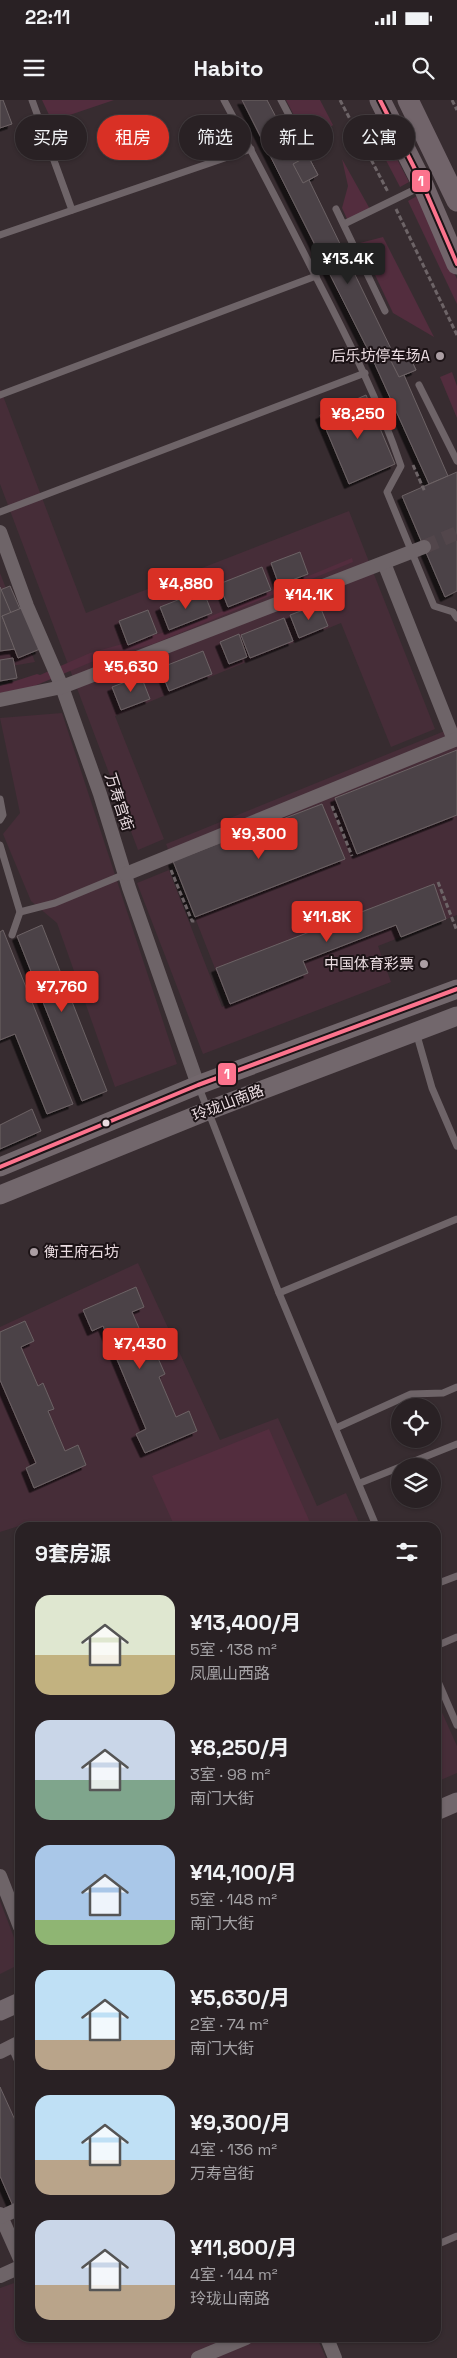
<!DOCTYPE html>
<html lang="zh">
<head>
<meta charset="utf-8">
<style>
	body { margin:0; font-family:"Space Grotesk","Noto Sans SC",sans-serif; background:#31292c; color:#f1f3f6; height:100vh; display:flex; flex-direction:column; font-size:19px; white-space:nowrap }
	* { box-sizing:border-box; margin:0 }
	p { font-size:16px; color:#a5a3a6 }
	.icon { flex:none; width:28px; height:28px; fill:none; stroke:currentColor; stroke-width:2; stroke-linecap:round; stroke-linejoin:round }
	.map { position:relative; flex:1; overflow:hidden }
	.drawer { position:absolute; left:15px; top:1422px; width:426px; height:820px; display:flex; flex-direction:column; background:#292124; border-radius:15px; box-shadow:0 1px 4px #0004,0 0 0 1px #453e41 }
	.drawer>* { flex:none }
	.top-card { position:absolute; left:15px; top:15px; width:428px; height:45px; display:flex; gap:10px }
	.tools { position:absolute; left:391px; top:1298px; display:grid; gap:10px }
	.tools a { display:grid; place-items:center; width:50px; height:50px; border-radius:50%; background:#292124; box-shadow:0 1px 4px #0004,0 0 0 1px #453e41; font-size:25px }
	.price { position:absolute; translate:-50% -42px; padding:0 11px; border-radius:5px; background:#d93025; color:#fff; font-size:16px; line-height:32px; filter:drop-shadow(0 1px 2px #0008) }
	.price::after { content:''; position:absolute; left:50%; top:30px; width:15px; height:11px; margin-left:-8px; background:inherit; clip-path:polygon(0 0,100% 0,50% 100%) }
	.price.active { background:#222; color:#fff }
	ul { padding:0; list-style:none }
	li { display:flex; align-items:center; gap:15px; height:125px; padding:0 20px }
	li span { display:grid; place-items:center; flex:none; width:140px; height:100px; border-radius:15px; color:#555 }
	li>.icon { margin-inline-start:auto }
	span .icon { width:60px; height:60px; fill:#fffc; stroke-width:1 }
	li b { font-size:21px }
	h2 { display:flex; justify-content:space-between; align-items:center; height:60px; padding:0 20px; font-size:21px }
	.chip { padding:0 18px; border-radius:22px; background:#292124; box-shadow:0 1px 4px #0004,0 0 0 1px #453e41; font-size:18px; line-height:45px }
	.chip.active { background:#d93025; color:#fff }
	.status { display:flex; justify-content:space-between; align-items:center; height:35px; padding:0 25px; background:#292124; direction:ltr }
	.status svg { height:14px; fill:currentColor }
	header { display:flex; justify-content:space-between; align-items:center; height:65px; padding:0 20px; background:#292124; font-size:22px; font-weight:800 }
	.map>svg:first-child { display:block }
	.built { fill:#462d38 }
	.green { fill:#532d3e }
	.building { fill:#4c4347; stroke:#6c6265; filter:url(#shadow) }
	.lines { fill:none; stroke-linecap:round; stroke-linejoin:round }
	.street-tunnel { stroke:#52464b; stroke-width:14; stroke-dasharray:14 7; stroke-linecap:butt }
	.path { stroke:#6d6467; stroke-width:3; stroke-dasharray:5 2.5; stroke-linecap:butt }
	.lane { stroke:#6e6468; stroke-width:7 }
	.street { stroke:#6e6468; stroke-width:14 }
	.secondary { stroke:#72676c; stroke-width:19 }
	.primary { stroke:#71646a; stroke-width:21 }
	.bus-1-casing { stroke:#1c1316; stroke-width:8 }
	.bus-1 { stroke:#fc738d; stroke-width:4 }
	.poi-dot { fill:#ab9ea3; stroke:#1c1316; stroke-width:2 }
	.bus-dot { fill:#eadce1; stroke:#1c1316; stroke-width:2 }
	.labels { text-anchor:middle; stroke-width:4; stroke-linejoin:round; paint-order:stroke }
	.poi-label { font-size:15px; fill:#eadce1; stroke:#1c1316; text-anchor:end }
	.street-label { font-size:15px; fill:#eadce1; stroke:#1c1316 }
	.line-badge { stroke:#1c1316; stroke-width:2 }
	.badge-label { font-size:14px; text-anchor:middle; font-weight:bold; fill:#fff }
</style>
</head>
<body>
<div class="status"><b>22:11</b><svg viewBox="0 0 49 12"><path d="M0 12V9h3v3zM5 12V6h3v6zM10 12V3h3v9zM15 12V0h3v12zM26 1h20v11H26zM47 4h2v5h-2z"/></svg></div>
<header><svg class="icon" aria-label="menu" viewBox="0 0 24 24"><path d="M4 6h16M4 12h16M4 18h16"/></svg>Habito<svg class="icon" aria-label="search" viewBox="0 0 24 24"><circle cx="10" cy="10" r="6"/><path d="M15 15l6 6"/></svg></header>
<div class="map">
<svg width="457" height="2258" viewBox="0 0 457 2258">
	<defs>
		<filter id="shadow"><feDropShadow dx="-4.5" dy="4.5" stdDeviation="0" flood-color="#0009"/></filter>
	</defs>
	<rect width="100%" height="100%" fill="#372c30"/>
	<g class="built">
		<polygon points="0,288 86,513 349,411 435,629 391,647 341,523 115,616 164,739 138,750 0,384"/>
		<polygon points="0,473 35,562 0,568"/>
		<polygon points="62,613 177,964 115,987 57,823 31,801 3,734 20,713 0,618"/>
		<polygon points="457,626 457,815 378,846 391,882 203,954 137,783 169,770 222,907 229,904 166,744"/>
		<polygon points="138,1163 220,1340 278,1318 317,1406 346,1393 361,1427 20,1429 19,1426 0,1432 0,1227"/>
		<polygon points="436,1599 457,1646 457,1673 436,1682"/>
		<polygon points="0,1801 20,1853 20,1864 0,1874"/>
		<polygon points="20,2181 20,2238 317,2238 326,2258 0,2258 0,2188"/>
	</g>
	<g class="green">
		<polygon points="42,0 114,0 52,21"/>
		<polygon points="286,0 320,0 333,25 321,35 313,52"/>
		<polygon points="375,17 409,82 400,87 366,22"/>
		<polygon points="342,59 371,111 348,121 342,108 348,86"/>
		<polygon points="417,96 457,179 457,204 408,101"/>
		<polygon points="383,137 434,237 393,213 360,143"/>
		<polygon points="452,272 457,286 457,318 440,277"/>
		<polygon points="352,458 353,462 153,544 101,558 32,587 0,593 0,586 37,574 40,575 90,553 187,526"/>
		<polygon points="269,1329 312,1427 175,1427 152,1376"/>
	</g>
	<g class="building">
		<polygon points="0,0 3,0 12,24 0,28"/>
		<polygon points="242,0 267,0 299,61 308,56 318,75 309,80 395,257 407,251 416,270 404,275 448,376 429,384 373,260"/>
		<polygon points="308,56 318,75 303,83 293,64"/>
		<polygon points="407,251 416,270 399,277 390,259"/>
		<polygon points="366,295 395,364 349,384 320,315"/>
		<polygon points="389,303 393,313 388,315 383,306"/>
		<polygon points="457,372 457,491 445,497 402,396"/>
		<polygon points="300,452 308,474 279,485 271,463"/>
		<polygon points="262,467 271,490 228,507 219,484"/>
		<polygon points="10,486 20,509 6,515 0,501 0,490"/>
		<polygon points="0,487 11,513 2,516 15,549 0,551"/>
		<polygon points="203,490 212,513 169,530 160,507"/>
		<polygon points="319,504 328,526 299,538 290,515"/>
		<polygon points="24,507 40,549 18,558 2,516"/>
		<polygon points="148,510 157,533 128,545 119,521"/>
		<polygon points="284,518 293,541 250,558 241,535"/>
		<polygon points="239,534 247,557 229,564 220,542"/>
		<polygon points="203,551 212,574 169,591 160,568"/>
		<polygon points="13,558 17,578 0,581 0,560"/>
		<polygon points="141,576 150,599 121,610 112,587"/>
		<polygon points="457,650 457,715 357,754 335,698"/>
		<polygon points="322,704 345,759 195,817 173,761"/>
		<polygon points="434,784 446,819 401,837 396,825 303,861 308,873 230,904 216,868"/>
		<polygon points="42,825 107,991 82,1001 17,836"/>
		<polygon points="3,830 73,1004 47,1014 15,934 0,940 0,832"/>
		<polygon points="32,1009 41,1031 0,1049 0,1025"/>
		<polygon points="136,1187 144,1207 132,1212 149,1251 154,1249 165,1274 159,1277 176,1317 189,1311 197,1331 145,1353 136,1334 146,1329 103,1226 92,1231 83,1210"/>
		<polygon points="25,1221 34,1241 21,1247 38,1286 43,1283 54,1309 48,1311 65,1351 78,1345 86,1365 34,1388 26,1368 36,1363 0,1280 0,1232"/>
		<polygon points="0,1987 20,2031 20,2103 13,2106 0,2076"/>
	</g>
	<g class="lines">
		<polyline class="street-tunnel" points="424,447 457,433"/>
		<g class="path">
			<polyline points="340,0 388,92"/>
			<polyline points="452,0 457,10"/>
			<polyline points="396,109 457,235"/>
			<polyline points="413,365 425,392"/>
			<polyline points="332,706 352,756"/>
			<polyline points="171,770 192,821 196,821"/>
			<polyline points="438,782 457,831"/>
		</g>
		<g class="lane">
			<polyline points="32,0 72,110"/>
			<path d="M224,0C256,59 287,119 317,179C349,241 379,301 401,366L387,392L434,506L453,512L457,518"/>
			<polyline points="281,0 303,42"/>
			<polyline points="336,109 385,211"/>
			<polyline points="344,124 422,86"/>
			<polyline points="0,135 251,49"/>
			<polyline points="419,285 457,361"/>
			<polyline points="0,295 316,176"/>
			<polyline points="0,412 365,273"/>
			<polyline points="0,699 3,715 0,720"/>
			<polyline points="0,745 20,812 12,835"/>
			<polyline points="20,812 55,803 125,774"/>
			<polyline points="416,932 432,988 457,1046"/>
			<polyline points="198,985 279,1193 377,1428"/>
			<polyline points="279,1193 457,1119"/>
			<polyline points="336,1328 411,1294 443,1293 457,1287"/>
			<polyline points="402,1366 457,1344"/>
			<polyline points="360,1383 400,1367"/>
			<polyline points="436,1484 457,1476"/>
			<polyline points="436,1546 457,1537"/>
			<polyline points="436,1577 457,1625"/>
			<polyline points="11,1946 20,1966"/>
			<polyline points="436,2145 457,2136"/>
		</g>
		<g class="street">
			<polyline points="0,432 27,506 62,587 100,694 129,788 198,985"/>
			<polyline points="384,463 454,640"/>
			<polyline points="0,600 62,587 424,447"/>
			<polyline points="126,774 457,639"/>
			<polyline points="0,1776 20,1827"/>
			<polyline points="0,1952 20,1942"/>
			<polyline points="0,2114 20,2159"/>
			<polyline points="1,2117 20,2108"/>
			<polyline points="0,2176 20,2167"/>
			<polyline points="327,2238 335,2258"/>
			<polyline points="198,2258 246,2238"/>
		</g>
		<g class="secondary">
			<polyline points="0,1067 198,985 457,889"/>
			<polyline points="0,1095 207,1011 457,916"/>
			<polyline points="436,1711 457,1702"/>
			<polyline points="0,1911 20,1902"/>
		</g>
		<g class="primary">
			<polyline points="380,0 423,85 457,164"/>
			<polyline points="408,0 457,101"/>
		</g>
		<g class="bus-1-casing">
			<g id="bus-1">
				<polyline points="380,0 423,85 457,164"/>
				<polyline points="0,1067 198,985 457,889"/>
			</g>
		</g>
		<use href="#bus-1" class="bus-1"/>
	</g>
	<g class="poi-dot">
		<circle cx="440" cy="256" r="5"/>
		<circle cx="424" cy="864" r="5"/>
		<circle cx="34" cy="1152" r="5"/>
	</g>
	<circle class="bus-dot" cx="106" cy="1023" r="4.5"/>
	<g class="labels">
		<g class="poi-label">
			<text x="430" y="261">后乐坊停车场A</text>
			<text x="414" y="869">中国体育彩票</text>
			<text x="44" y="1157" text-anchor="start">衡王府石坊</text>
		</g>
		<g class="street-label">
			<text transform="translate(119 702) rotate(72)" y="5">万寿宫街</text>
			<text transform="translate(228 1003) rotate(-21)" y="5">玲珑山南路</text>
		</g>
	</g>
	<g class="line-badge">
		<rect x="411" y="69" width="20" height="24" rx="5" fill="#fc738d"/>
		<rect x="217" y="962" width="20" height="24" rx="5" fill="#fc738d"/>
	</g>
	<g class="badge-label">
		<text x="421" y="86">1</text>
		<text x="227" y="979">1</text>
	</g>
</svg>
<div class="tools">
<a><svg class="icon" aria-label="locate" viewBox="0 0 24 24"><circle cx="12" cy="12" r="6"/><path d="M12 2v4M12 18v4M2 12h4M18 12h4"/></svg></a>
<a><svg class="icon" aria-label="layers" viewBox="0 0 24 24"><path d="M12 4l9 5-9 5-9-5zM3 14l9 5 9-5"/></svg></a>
</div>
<b class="price active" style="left:348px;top:185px">¥13.4K</b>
<b class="price" style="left:358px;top:340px">¥8,250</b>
<b class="price" style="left:186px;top:510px">¥4,880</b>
<b class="price" style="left:309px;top:521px">¥14.1K</b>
<b class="price" style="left:131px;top:593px">¥5,630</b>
<b class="price" style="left:259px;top:760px">¥9,300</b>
<b class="price" style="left:327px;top:843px">¥11.8K</b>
<b class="price" style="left:62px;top:913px">¥7,760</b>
<b class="price" style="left:140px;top:1270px">¥7,430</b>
<div class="top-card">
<a class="chip">买房</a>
<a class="chip active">租房</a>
<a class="chip">筛选</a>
<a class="chip">新上</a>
<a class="chip">公寓</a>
</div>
<section class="drawer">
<h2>9套房源<svg class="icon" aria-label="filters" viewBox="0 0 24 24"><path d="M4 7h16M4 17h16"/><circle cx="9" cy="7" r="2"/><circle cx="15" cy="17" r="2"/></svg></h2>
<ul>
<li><span style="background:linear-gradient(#dfe7d0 60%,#c2b280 0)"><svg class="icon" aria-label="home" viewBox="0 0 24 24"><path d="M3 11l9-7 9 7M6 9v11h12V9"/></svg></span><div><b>¥13,400/月</b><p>5室 · 138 m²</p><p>凤凰山西路</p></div></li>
<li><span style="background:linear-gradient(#c9d6e8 60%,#7fa58c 0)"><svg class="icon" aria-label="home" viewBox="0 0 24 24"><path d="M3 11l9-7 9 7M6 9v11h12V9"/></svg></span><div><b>¥8,250/月</b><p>3室 · 98 m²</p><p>南门大街</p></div></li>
<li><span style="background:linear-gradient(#a9c7e8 75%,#8fb573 0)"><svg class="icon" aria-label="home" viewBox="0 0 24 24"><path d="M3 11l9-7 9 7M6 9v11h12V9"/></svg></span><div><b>¥14,100/月</b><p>5室 · 148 m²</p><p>南门大街</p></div></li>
<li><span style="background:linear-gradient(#bfe0f5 70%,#b9a48a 0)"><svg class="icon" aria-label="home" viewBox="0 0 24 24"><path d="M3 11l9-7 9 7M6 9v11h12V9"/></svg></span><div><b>¥5,630/月</b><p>2室 · 74 m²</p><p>南门大街</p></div></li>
<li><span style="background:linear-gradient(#bfe0f5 65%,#b9a48a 0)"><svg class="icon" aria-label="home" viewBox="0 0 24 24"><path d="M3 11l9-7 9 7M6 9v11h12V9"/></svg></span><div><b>¥9,300/月</b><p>4室 · 136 m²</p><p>万寿宫街</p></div></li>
<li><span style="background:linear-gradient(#c9d6e8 65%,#b9a48a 0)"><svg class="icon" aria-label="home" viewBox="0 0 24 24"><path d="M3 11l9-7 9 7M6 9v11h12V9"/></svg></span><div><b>¥11,800/月</b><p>4室 · 144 m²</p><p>玲珑山南路</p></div></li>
</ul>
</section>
</div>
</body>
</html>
